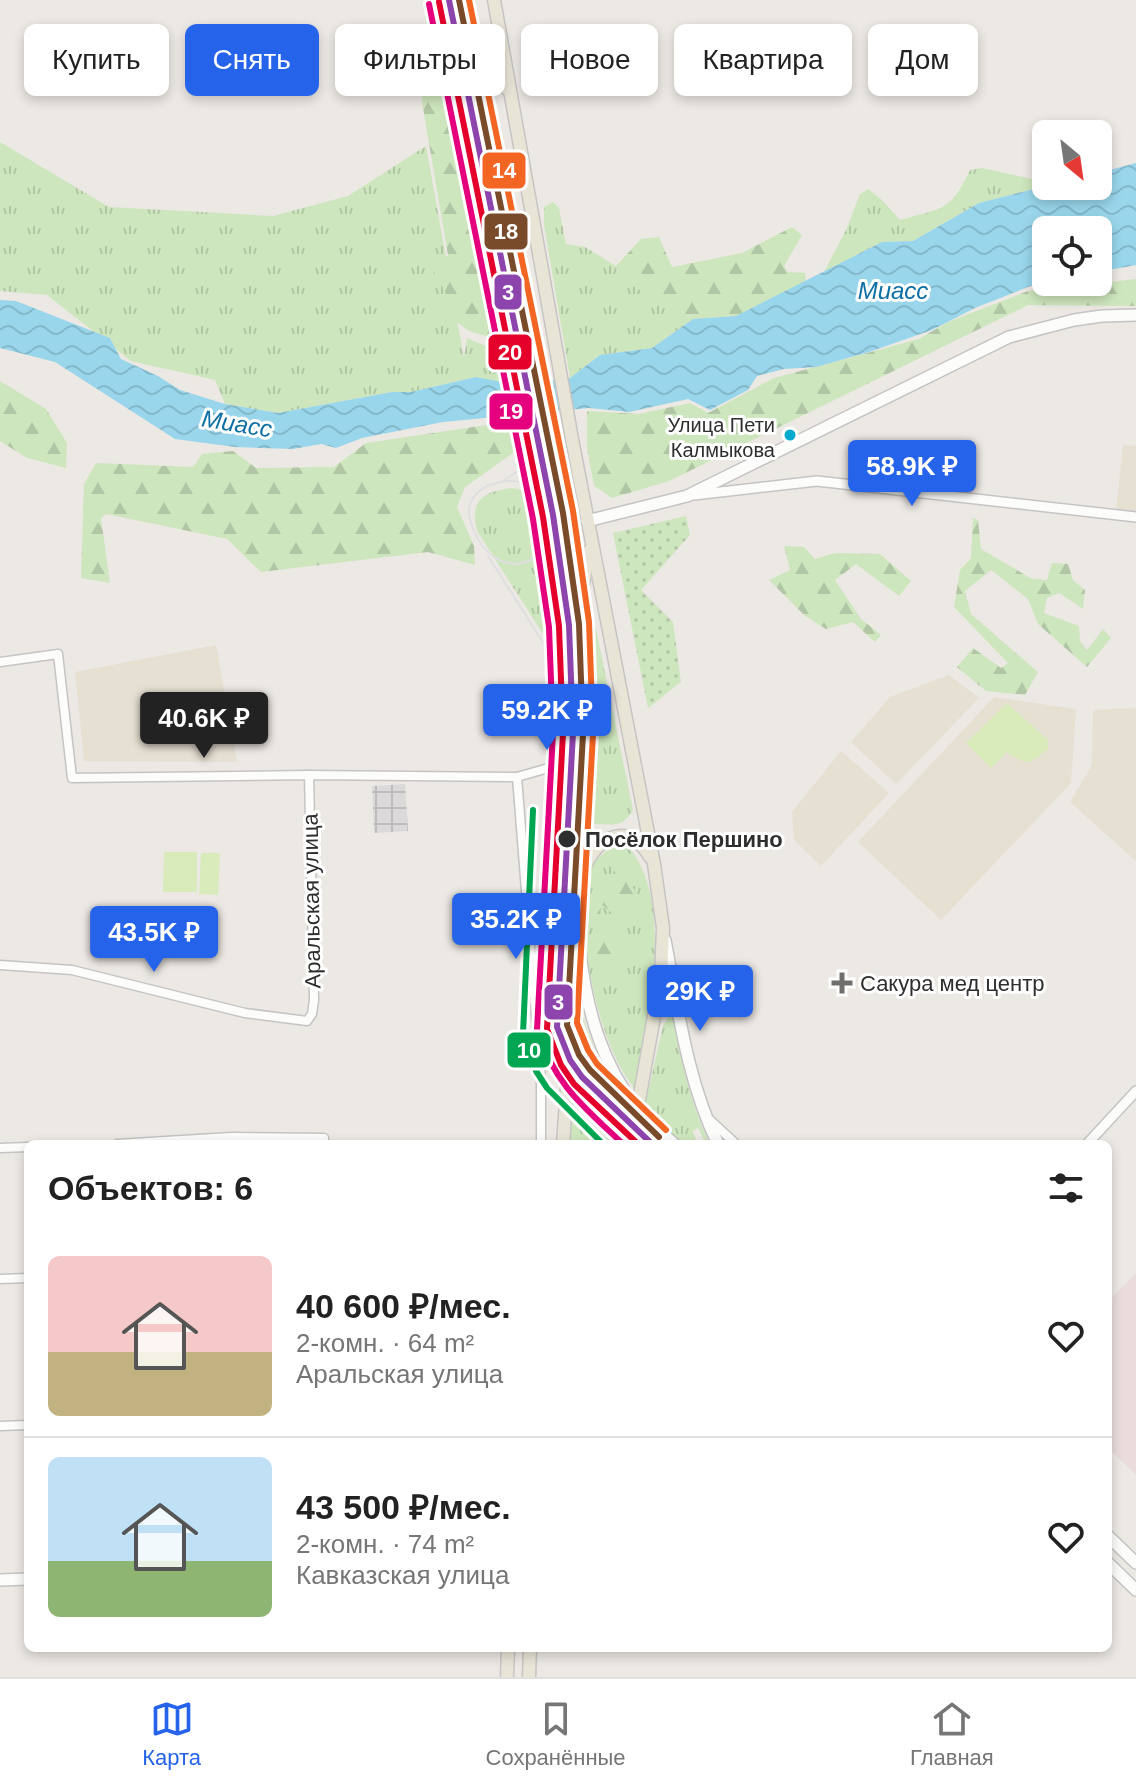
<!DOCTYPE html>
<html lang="ru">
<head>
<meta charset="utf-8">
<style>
	body { margin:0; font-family:Helvetica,sans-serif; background:#f2f2f2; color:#222; height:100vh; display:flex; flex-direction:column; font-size:30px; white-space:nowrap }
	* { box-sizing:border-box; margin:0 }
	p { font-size:26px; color:#767676 }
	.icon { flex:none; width:44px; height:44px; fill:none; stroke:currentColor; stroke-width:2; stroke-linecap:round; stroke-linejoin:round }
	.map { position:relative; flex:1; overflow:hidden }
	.sheet { position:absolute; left:24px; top:1140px; width:1088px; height:512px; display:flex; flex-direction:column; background:#fff; border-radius:12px; box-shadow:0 4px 12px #0003 }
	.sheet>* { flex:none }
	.banner { position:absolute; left:24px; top:24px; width:1088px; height:72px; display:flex; gap:16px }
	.needle { width:52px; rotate:151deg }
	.controls { position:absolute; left:1032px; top:120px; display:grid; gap:16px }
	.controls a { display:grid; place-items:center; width:80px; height:80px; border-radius:12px; background:#fff; box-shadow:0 4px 12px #0003; font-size:40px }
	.price { position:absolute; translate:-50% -68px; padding:0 18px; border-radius:8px; background:#2563eb; color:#fff; font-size:26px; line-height:52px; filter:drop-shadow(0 2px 4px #0008) }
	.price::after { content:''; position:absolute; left:50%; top:48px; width:24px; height:18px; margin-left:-12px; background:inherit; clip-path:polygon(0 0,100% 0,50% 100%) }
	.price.current { background:#222; color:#fff }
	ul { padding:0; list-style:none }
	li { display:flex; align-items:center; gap:24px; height:200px; padding:0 24px }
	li+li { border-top:2px solid #e0e0e0 }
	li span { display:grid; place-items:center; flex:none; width:224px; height:160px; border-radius:12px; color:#555 }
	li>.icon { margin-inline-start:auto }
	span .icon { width:96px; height:96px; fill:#fffc; stroke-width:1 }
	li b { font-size:34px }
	h2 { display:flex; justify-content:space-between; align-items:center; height:96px; padding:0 24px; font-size:34px }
	.tag { padding:0 28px; border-radius:12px; background:#fff; box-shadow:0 4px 12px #0003; font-size:28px; line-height:72px }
	.tag.current { background:#2563eb; color:#fff }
	.tabs { display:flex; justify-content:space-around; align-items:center; height:112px; border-top:2px solid #e0e0e0; background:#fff; font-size:22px; color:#767676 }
	.tabs a { display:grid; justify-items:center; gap:4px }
	.tabs .current { color:#2563eb }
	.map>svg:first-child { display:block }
	.industrial { fill:url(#industrial-grid) }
	.education { fill:#e6e0d3 }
	.medical { fill:#e9dcdb }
	.grass { fill:url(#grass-tufts); fill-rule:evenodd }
	.forest { fill:url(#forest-firs) }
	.park { fill:url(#park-dots) }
	.pitch { fill:#d9eabb }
	.water { fill:url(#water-waves) }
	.pier { fill:#ece8e4 }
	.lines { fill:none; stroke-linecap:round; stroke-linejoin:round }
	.minor-casing { stroke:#c5c4c5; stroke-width:11 }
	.tertiary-casing { stroke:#c5c4c5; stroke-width:12 }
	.secondary-casing { stroke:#c5c4c5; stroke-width:14 }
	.primary-casing { stroke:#c6c5c4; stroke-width:15 }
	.minor { stroke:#fcfcfb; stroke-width:8 }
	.tertiary { stroke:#fcfcfb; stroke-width:9 }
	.secondary { stroke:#fcfcfb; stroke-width:11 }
	.primary { stroke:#e8e4d6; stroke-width:12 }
	.tram { stroke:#dfdfe1; stroke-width:2 }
	.tram-1-casing { stroke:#fff; stroke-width:12 }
	.tram-2-casing { stroke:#fff; stroke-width:12 }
	.tram-3-casing { stroke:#fff; stroke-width:12 }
	.tram-4-casing { stroke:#fff; stroke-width:12 }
	.tram-5-casing { stroke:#fff; stroke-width:12 }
	.tram-6-casing { stroke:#fff; stroke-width:12 }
	.tram-1 { stroke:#8e44ad; stroke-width:6 }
	.tram-2 { stroke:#e4002b; stroke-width:6 }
	.tram-3 { stroke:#7a4b2a; stroke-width:6 }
	.tram-4 { stroke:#e5007d; stroke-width:6 }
	.tram-5 { stroke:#f26522; stroke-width:6 }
	.tram-6 { stroke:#00a651; stroke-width:6 }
	.bus-dot { fill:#00a9ce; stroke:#fff; stroke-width:3 }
	.stop-dot { fill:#2e2e2e; stroke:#fff; stroke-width:3 }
	.poi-dot { fill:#706f6e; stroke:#fff; stroke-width:3 }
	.labels { text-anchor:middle; stroke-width:6; stroke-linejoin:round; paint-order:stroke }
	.bus-label { font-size:20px; fill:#2e2e2e; stroke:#fff; text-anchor:end }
	.stop-label { font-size:22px; font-weight:bold; fill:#2e2e2e; stroke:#fff; text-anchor:start }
	.street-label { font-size:22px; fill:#2e2e2e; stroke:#fff }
	.poi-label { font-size:22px; fill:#2e2e2e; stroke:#fff; text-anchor:start }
	.water-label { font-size:24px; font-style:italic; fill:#0d6fa3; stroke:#fff }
	.line-badge { stroke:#fff; stroke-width:3 }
	.badge-label { font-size:22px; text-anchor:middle; font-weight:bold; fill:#fff }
</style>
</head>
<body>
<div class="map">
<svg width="1136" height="1677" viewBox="0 0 1136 1677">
	<defs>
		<pattern id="industrial-grid" width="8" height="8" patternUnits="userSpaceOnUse" patternTransform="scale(2)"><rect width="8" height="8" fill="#dcd9db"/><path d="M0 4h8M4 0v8" fill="none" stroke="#bdbbbc"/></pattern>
		<pattern id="grass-tufts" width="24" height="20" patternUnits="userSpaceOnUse" patternTransform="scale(2)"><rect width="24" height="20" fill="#cee6be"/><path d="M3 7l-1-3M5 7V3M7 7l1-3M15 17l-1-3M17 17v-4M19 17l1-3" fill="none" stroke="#b1c6a4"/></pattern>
		<pattern id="forest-firs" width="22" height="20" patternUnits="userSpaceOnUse" patternTransform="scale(2)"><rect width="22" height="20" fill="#cee6be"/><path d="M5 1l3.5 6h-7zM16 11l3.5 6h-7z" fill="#b1c6a4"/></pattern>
		<pattern id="park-dots" width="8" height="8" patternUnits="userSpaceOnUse" patternTransform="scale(2)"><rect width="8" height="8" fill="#cee6be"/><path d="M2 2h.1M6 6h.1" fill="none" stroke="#b1c6a4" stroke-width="1.8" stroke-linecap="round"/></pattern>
		<pattern id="water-waves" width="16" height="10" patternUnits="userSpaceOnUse" patternTransform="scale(2)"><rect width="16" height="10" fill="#99d6ec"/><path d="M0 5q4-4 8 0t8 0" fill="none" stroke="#84b8cb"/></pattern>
	</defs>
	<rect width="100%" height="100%" fill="#ece8e4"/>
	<polygon class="industrial" points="405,784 408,831 374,833 372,786"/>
	<g class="education">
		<polygon points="1123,445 1136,446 1136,512 1116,510"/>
		<polygon points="216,645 237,762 84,761 75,672"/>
		<polygon points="949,675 979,698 896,784 851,742 890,697"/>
		<polygon points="994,697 1076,709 1071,783 941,920 858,842"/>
		<polygon points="1136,708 1136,861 1070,802 1092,765 1093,710"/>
		<polygon points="841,751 889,793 821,866 794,840 792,812"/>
	</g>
	<polygon class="medical" points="1136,1273 1136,1475 1108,1448 1108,1302"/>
	<g class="grass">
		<polygon points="0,142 109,207 273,216 348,196 426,146 464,358 467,338 500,352 506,383 476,377 411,392 392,392 278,413 225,404 215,380 131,361 47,295 0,291"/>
		<path d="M982,168L1046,182V186L979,203L913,241L882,242L824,272L846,230L860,194L868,189L882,200L900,220C941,208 950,213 970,170Z"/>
		<polygon points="553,202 559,208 566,244 585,247 616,266 623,281 677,308 693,319 653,348 600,355 570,378 544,225 544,207"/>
		<path d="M512,488L532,492L544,508L561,662L477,531C469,500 483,492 512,488Z"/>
		<path d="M580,551L633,810C622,829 612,824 592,824L593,716L588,646L573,552Z"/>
		<path d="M617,845L631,850C675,907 647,1023 636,1090C598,1047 572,925 590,870C594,859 607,850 617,845ZM628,872L624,874L643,905L620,919L601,903L598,930L593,919L590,897L597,900L612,878Z"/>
		<path d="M580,1007C591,1045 606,1078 628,1111L619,1139L575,1095Z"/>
		<path d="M673,1010C680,1057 689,1101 710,1144H706L698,1128L693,1131L697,1144H683L644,1109L663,1026Z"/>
		<polygon points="573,1107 613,1144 570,1144"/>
	</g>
	<g class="forest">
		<polygon points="424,8 438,9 496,332 489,337 469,331 450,317 450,298 433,273 448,255 422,102 427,31"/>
		<polygon points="792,227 802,235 784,266 788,272 805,273 806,281 736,316 693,319 677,308 623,281 616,266 641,239 659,237 672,267 742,253"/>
		<polygon points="1136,279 1136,306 1028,305 669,481 612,498 594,486 587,448 587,411 639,414 690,403 708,413 774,378 919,339 948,322 1028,291"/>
		<polygon points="0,381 46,409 67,443 66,468 27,458 0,441"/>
		<polygon points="514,421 513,453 465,487 457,507 474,546 475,565 428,552 261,572 227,539 106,514 101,518 110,583 81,578 84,484 96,463 193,467 202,454 233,451 256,468 334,467 366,443"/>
		<polygon points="973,518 978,520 981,549 1032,579 1047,580 1052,563 1068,564 1073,580 1085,590 1083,609 1059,593 1047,598 1044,613 1079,626 1080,641 1087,650 1103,629 1111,638 1087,667 1038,624 1028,599 991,570 965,591 971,614 1038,672 1025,695 986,691 957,667 973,648 1001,668 1008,663 954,607 960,570 971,558"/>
		<polygon points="784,546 804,547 815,559 836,553 880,554 911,581 899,596 856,564 835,580 861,619 881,635 875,642 853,622 826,629 805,616 769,580 790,570"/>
		<polygon points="618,855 628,872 625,874 643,904 635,921 620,919 601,904 600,918 608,924 604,932 598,930 593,919 588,918 586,908 589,896 597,900 612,878 617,874 607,863"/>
		<polygon points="597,932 601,937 609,935 613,945 624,953 624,962 613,961 612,965 605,969 590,952 590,949 596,948 591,938"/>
	</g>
	<polygon class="park" points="686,516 690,535 641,590 673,622 681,682 648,708 613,533"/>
	<g class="pitch">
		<path d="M1007,703L1048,740V749C1029,765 1028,766 1007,752L991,768L966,743Z"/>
		<polygon points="164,852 197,852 197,892 163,892"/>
		<polygon points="201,853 220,853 218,895 199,894"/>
	</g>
	<polygon class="water" points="1136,163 1136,265 1098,272 1098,230 1046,230 1047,282 1033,285 975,308 932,330 869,352 816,367 784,369 757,376 748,390 710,410 688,399 629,412 589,408 443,422 362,438 336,448 321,444 293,449 235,447 175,439 55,362 0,348 0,300 16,301 110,338 121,359 158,376 180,390 225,404 278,413 392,392 411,392 476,377 518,385 570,378 600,355 652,348 693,319 736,316 882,242 913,241 979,203 1046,186 1098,186 1098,173"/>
	<polygon class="pier" points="542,378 549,415 521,418 513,380"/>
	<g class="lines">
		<g class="minor-casing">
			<g id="minor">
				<polyline points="0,662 58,654 72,778 309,775 517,777 552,767 586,751"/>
				<polyline points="517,777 541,1080 541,1144"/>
				<polyline points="0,965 72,970 245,1013 307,1021 312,1014 314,1000 309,775"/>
				<polyline points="710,1120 736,1144"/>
				<polyline points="117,1144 231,1137 324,1138 324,1144"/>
				<polyline points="0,1148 28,1147"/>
				<polyline points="0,1279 28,1278"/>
				<polyline points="0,1426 28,1425"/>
			</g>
		</g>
		<g class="tertiary-casing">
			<g id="tertiary">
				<polyline points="694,495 817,481 1136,517"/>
				<polyline points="1087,1144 1136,1091"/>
			</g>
		</g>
		<g class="secondary-casing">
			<g id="secondary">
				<polyline points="587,521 687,496 1009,337 1074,320 1102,316 1136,315"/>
				<path d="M665,940C678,1008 687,1081 718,1144"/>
				<path d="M580,953C587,1010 601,1063 638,1110C648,1122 662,1133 674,1144"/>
				<polyline points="1108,1536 1136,1563"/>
				<polyline points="1108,1563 1136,1590"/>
				<polyline points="0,1580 28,1579"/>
			</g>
		</g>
		<g class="primary-casing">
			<g id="primary">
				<polyline points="462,0 527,344"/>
				<polyline points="494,0 572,439 654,864 663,928 661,978 631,1144"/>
				<polyline points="471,29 507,89"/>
				<path d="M586,864C600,834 631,823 650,857"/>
				<polyline points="563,1144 586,821 584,686 577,614 590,550"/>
				<polyline points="507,1677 508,1648"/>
				<polyline points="529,1677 530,1648"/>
			</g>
		</g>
		<use href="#minor" class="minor"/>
		<use href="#tertiary" class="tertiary"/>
		<use href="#secondary" class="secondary"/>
		<use href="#primary" class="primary"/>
		<g class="tram">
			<polyline points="490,207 489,270 522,452 518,471 503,481"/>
			<polyline points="522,446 549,491"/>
			<path d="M552,510C546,502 541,492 532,487C514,476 483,481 472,500C466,509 470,520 473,529C494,582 554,572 553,515"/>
			<polyline points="488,556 560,669 567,689"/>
		</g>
		<g class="tram-1-casing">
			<polyline id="tram-1" points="449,0 553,515 569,625 573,733 557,1027 570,1060 582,1077 652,1144"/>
		</g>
		<g class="tram-2-casing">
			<polyline id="tram-2" points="439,2 543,517 559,626 563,733 547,1029 561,1065 574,1084 638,1144"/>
		</g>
		<g class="tram-3-casing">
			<polyline id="tram-3" points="459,0 563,513 579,624 583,734 567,1025 579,1055 590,1070 659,1137"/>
		</g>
		<g class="tram-4-casing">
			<path id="tram-4" d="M429,4L533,519L549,627L553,733L537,1030C555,1085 583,1106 623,1144"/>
		</g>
		<g class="tram-5-casing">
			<polyline id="tram-5" points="469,0 573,511 589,622 593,734 577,1023 588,1050 597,1064 666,1130"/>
		</g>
		<g class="tram-6-casing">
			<polyline id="tram-6" points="533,810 523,1034 536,1071 547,1088 603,1144"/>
		</g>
		<use href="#tram-1" class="tram-1"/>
		<use href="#tram-2" class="tram-2"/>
		<use href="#tram-3" class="tram-3"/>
		<use href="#tram-4" class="tram-4"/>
		<use href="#tram-5" class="tram-5"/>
		<use href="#tram-6" class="tram-6"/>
	</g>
	<circle class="bus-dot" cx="790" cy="435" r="7"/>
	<circle class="stop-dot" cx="567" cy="839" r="10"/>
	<path class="poi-dot" d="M838 971h8v8h8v8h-8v8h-8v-8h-8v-8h8z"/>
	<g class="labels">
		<g class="bus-label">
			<text x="775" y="432">Улица Пети<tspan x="775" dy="25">Калмыкова</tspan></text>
		</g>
		<g class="stop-label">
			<text x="585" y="847">Посёлок Першино</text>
		</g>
		<g class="street-label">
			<text transform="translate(311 901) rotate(-91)" y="8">Аральская улица</text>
		</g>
		<g class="poi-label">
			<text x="860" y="991">Сакура мед центр</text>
		</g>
		<g class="water-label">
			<text x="893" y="299">Миасс</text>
			<text transform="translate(237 424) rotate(9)" y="8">Миасс</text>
		</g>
	</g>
	<g class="line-badge">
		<rect x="481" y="151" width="46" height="39" rx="8" fill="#f26522"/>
		<rect x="483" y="212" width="46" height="39" rx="8" fill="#7a4b2a"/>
		<rect x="493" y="273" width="30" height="38" rx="8" fill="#8e44ad"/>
		<rect x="487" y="333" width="46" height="38" rx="8" fill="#e4002b"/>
		<rect x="488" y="392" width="46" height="39" rx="8" fill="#e5007d"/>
		<rect x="543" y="983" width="31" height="38" rx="8" fill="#8e44ad"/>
		<rect x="506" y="1031" width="46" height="38" rx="8" fill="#00a651"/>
	</g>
	<g class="badge-label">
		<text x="504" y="178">14</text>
		<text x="506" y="239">18</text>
		<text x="508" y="300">3</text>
		<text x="510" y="360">20</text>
		<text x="511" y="419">19</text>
		<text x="558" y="1010">3</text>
		<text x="529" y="1058">10</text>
	</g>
</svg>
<div class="controls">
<a><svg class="needle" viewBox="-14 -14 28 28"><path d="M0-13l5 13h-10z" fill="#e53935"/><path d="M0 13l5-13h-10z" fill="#767676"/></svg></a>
<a><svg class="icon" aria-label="locate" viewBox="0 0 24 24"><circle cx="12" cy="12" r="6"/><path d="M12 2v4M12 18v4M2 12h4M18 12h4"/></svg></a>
</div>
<b class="price" style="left:912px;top:508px">58.9K ₽</b>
<b class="price" style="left:547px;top:752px">59.2K ₽</b>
<b class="price current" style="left:204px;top:760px">40.6K ₽</b>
<b class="price" style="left:516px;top:961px">35.2K ₽</b>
<b class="price" style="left:154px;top:974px">43.5K ₽</b>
<b class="price" style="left:700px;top:1033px">29K ₽</b>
<div class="banner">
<a class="tag">Купить</a>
<a class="tag current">Снять</a>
<a class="tag">Фильтры</a>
<a class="tag">Новое</a>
<a class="tag">Квартира</a>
<a class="tag">Дом</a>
</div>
<section class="sheet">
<h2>Объектов: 6<svg class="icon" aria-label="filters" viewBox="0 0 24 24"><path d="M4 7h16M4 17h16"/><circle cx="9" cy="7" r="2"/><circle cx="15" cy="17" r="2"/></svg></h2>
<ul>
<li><span style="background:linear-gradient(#f6c9c9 60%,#c2b280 0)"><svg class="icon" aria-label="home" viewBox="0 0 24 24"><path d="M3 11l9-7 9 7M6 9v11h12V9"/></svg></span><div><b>40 600 ₽/мес.</b><p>2-комн. · 64 m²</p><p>Аральская улица</p></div><svg class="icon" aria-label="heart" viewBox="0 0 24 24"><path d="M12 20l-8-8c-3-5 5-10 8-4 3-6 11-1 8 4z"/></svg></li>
<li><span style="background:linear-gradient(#bfe0f5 65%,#8fb573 0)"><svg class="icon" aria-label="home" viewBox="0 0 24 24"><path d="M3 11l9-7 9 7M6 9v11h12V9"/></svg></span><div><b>43 500 ₽/мес.</b><p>2-комн. · 74 m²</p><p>Кавказская улица</p></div><svg class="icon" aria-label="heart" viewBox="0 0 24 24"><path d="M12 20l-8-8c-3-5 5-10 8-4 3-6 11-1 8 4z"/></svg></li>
</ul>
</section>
</div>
<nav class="tabs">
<a class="current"><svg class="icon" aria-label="map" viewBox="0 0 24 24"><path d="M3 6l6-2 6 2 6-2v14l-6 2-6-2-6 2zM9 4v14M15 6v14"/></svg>Карта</a>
<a><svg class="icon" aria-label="saved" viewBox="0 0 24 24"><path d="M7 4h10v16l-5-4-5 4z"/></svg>Сохранённые</a>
<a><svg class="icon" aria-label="home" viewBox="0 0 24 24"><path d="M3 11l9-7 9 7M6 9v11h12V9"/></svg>Главная</a>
</nav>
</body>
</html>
